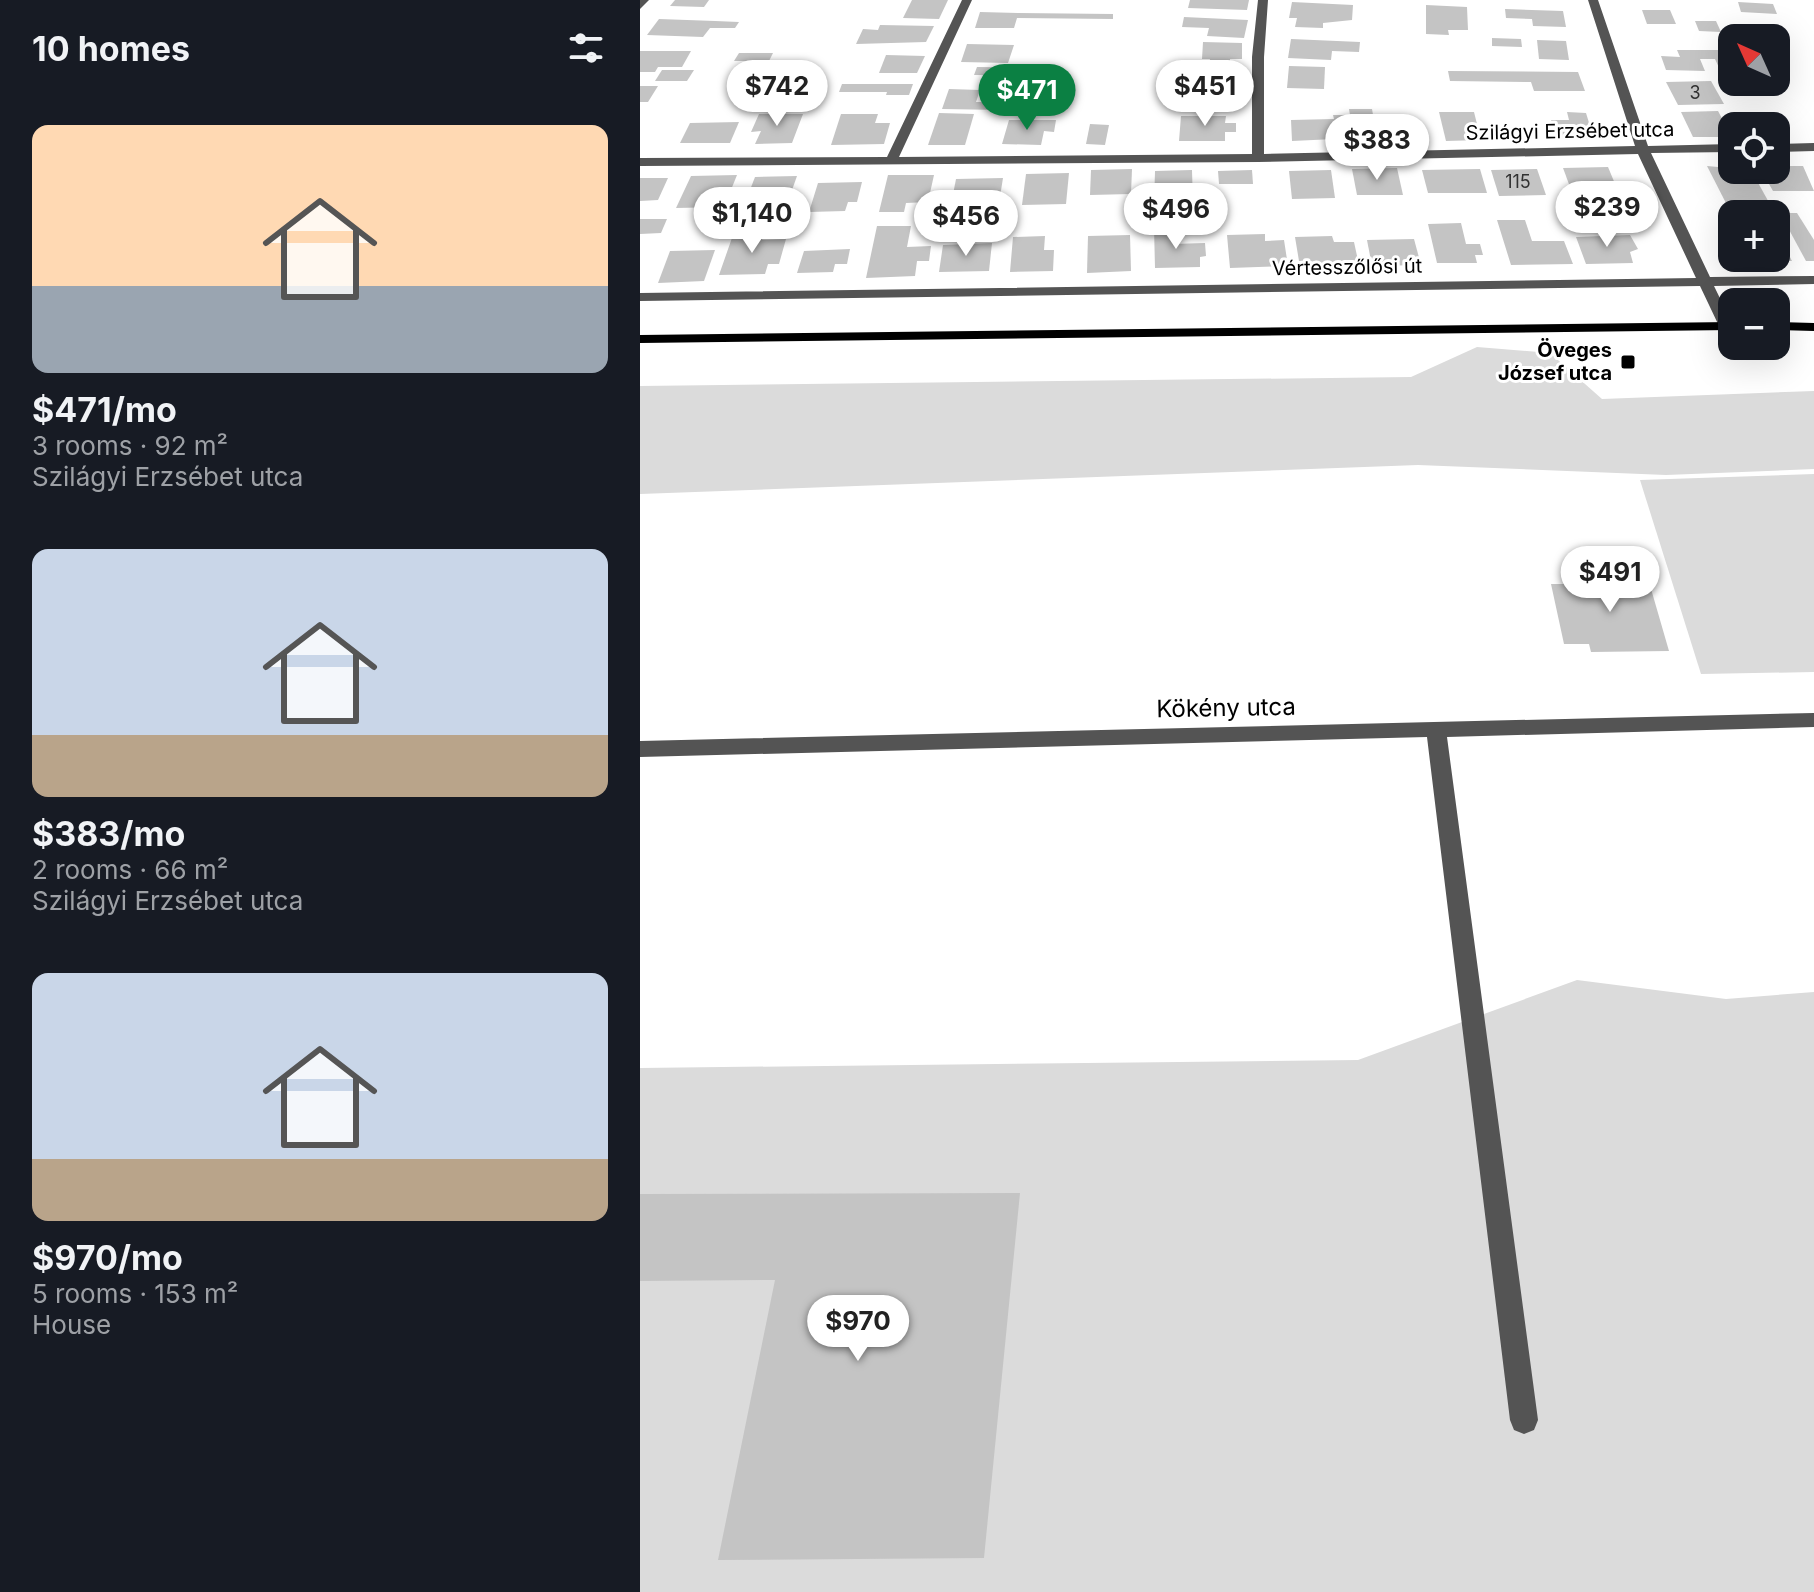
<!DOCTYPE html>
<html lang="en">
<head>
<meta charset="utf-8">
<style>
	body { margin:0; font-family:Inter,sans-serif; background:#242831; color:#f1f3f6; height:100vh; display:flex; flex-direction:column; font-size:30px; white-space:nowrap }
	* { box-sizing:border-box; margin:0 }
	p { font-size:26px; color:#9ea1a6 }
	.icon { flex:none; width:44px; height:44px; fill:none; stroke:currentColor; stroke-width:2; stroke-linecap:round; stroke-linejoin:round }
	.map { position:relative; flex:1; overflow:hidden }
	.details { display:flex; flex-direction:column; background:#171b24; width:640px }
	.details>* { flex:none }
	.needle { width:52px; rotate:315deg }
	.tools { position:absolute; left:1078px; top:24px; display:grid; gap:16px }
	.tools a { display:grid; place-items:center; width:72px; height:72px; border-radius:16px; background:#171b24; box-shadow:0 8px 32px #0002; font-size:40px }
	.price { position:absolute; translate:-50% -68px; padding:0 18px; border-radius:28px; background:#fff; color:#222; font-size:26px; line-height:52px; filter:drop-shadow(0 2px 4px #0008) }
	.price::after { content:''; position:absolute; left:50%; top:48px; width:24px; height:18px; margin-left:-12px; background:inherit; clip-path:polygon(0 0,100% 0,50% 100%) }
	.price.current { background:#0b8043; color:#fff }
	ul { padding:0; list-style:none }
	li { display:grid; align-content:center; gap:16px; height:424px; padding:0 32px }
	li span { display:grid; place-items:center; height:248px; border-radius:16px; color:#555 }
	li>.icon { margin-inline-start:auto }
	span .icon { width:144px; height:144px; fill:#fffc; stroke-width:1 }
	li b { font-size:34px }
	h2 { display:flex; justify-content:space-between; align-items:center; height:96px; padding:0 32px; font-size:34px }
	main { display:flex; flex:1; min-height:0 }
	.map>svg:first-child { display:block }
	.green { fill:#dbdbdb }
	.building { fill:#c4c4c4 }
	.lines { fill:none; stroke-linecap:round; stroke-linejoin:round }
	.minor { fill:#545454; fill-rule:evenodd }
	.major { fill:#000; fill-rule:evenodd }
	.poi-dot { fill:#000; stroke:#fff; stroke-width:3 }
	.labels { text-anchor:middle; stroke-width:6; stroke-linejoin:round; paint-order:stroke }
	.far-number-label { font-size:18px; fill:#313131 }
	.far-street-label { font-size:20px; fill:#000; stroke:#fff }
	.far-poi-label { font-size:20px; font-weight:bold; fill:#000; stroke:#fff; text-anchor:end }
	.street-label { font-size:24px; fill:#000; stroke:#fff }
</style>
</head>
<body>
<main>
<section class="details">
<h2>10 homes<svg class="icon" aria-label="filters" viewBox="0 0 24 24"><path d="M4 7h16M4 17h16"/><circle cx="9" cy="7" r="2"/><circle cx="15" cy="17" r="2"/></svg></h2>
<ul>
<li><span style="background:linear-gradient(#ffd9b3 65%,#9aa5b1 0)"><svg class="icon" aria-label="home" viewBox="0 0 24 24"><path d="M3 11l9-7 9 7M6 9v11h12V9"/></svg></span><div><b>$471/mo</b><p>3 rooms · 92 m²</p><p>Szilágyi Erzsébet utca</p></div></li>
<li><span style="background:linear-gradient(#c9d6e8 75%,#b9a48a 0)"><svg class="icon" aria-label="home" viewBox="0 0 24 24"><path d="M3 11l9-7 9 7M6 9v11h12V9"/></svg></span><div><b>$383/mo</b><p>2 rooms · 66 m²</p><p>Szilágyi Erzsébet utca</p></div></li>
<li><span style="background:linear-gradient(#c9d6e8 75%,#b9a48a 0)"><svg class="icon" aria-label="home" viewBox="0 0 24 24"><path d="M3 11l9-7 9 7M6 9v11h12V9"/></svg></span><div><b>$970/mo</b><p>5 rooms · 153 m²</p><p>House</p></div></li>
</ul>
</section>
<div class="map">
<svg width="1174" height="1592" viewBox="0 0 1174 1592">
	<rect width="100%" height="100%" fill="#fff"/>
	<g class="green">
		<polygon points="837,347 910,353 962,399 1174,391 1174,469 1026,475 778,465 0,494 0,386 771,377"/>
		<polygon points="1174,474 1174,672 1061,674 1000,480"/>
		<polygon points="937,980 1086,999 1174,992 1174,1592 0,1592 0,1068 718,1060"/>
	</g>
	<g class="building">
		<polygon points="35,0 69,0 64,7 30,6"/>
		<polygon points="272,0 308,0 299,19 263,18"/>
		<polygon points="550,0 609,0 607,10 548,8"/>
		<polygon points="652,2 713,5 712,20 683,23 683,28 655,27 657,18 649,18"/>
		<polygon points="1098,2 1133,4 1137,14 1101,12"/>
		<polygon points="786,5 827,7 828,30 808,30 809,35 786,34"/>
		<polygon points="865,9 923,11 926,27 893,26 892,19 866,18"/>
		<polygon points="1002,10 1030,10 1036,24 1007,24"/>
		<polygon points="340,12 378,13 473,14 473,19 377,18 374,28 335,28"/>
		<polygon points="544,17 608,20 604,38 567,36 569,28 542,27"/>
		<polygon points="19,19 75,21 99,22 95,28 70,28 63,37 7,35"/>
		<polygon points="1055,21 1076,21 1081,32 1059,31"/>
		<polygon points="240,25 294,26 286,42 216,44 223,29 238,30"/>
		<polygon points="852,38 881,39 882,47 852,46"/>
		<polygon points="651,39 720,42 719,52 692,51 691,60 648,58"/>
		<polygon points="897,40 926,41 929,60 899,59"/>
		<polygon points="563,42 602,43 602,59 590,59 590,64 569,64 570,59 562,59"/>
		<polygon points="327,44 374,45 368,63 321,62"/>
		<polygon points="1037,50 1092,50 1092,72 1081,72 1075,59 1060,59 1065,71 1026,70 1021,56 1040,57"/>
		<polygon points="0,51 51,51 42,67 18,67 15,72 0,72"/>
		<polygon points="99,53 133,53 129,61 94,61"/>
		<polygon points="246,55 285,56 277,73 239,73"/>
		<polygon points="649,66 685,67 684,89 647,88"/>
		<polygon points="337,67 418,68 417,76 334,75"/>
		<polygon points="22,70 54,70 47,81 15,81"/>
		<polygon points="808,71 938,72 945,91 894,91 891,82 810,81"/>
		<polygon points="541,77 598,77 598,99 559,98 560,87 540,87"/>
		<polygon points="1071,81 1084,104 1038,105 1026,82"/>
		<polygon points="202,84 273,84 269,95 246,95 247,92 199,92"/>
		<polygon points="0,86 18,86 8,102 0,102"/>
		<polygon points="309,89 340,90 336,102 364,102 362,110 302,109"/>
		<polygon points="709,109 732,109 737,137 652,141 651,120 694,119 693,115 710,115"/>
		<polygon points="1078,111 1092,137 1053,137 1041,112"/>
		<polygon points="799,112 834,112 841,140 806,141"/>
		<polygon points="927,112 946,113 954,139 916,138 911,120 929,120"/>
		<polygon points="299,113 334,114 325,145 288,145"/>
		<polygon points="119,114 163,114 152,143 115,144 121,131 111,132"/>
		<polygon points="201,114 238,114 235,123 250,123 244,144 191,145"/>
		<polygon points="541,116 586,116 585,123 596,123 596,132 585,132 585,141 539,141"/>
		<polygon points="369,120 416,120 414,132 404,131 401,145 362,144"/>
		<polygon points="99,122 90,143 40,143 50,123"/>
		<polygon points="450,124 469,125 465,145 446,144"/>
		<polygon points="1067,166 1111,170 1132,208 1089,209"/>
		<polygon points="1136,166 1163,166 1174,191 1133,191 1121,170 1136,170"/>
		<polygon points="968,167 983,203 936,203 923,168"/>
		<polygon points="757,168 763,195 717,195 712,169"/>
		<polygon points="492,169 491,194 450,195 451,170"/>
		<polygon points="840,169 847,193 788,193 782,170"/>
		<polygon points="897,169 906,195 859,196 851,170"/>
		<polygon points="552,170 553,204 514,205 515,171"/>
		<polygon points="612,170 613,184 579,184 578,171"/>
		<polygon points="691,170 695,198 652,199 649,171"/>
		<polygon points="429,173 426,204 382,205 386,174"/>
		<polygon points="97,175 84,207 36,208 51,176"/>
		<polygon points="248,175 294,175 288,202 266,203 264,212 239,212"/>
		<polygon points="157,176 146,207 103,208 115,177"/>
		<polygon points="0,178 28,178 18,200 0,201"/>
		<polygon points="363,178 358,209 310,210 316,179"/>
		<polygon points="222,182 217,202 208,202 205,211 169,212 178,183"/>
		<polygon points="1140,213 1157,213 1174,240 1174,261 1166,261"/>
		<polygon points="0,219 27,219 21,233 0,234"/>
		<polygon points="857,220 885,220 892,241 924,241 933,264 871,265"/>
		<polygon points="821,223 826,244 840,244 843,255 835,255 837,263 797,263 788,224"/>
		<polygon points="237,226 271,226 267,247 291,246 289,261 277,261 275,276 226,278"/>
		<polygon points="533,226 533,244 565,243 566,256 560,257 560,267 515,268 514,227"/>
		<polygon points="124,234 122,240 146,239 139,264 128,264 125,274 79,275 93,235"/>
		<polygon points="625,234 625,241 644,240 648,266 590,268 587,235"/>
		<polygon points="490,235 491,271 447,273 448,236"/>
		<polygon points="990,235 998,249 990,252 993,263 946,264 936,237"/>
		<polygon points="405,236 404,250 414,250 413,271 370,272 373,237"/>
		<polygon points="692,236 694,242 714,242 719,265 660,267 655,237"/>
		<polygon points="774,239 781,265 732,266 727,240"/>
		<polygon points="1136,241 1142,241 1152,261 1100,261 1098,258 1136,258"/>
		<polygon points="352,243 349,271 299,272 303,245"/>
		<polygon points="210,249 207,264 195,264 193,272 157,273 164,251"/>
		<polygon points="75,250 64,281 18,283 30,251"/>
		<polygon points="1007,575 1029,651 951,652 949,644 924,644 911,584 930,584 928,576"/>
		<polygon points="380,1193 344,1558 78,1560 135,1280 0,1281 0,1194"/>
	</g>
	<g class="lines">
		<g class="minor">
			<polygon points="0,0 9,0 0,9"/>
			<polygon points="322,0 332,0 259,157 612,154 612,57 618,0 628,0 624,57 624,154 995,146 948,0 958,0 1008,146 1092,144 1092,152 1011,153 1070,277 1174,276 1174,284 1074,286 1092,323 1091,329 1086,330 1079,326 1060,286 0,301 0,293 1056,278 998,154 618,162 0,166 0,158 247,157"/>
			<polygon points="1174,143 1174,151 1136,152 1136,144"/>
			<polygon points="1174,713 1174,727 807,737 898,1420 894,1430 884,1434 874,1430 870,1420 787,737 0,757 0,741"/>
		</g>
		<g class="major">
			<polygon points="1092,322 1092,330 0,343 0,335"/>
			<polygon points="1136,322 1174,323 1174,331 1136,330"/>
		</g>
	</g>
	<rect class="poi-dot" x="980" y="354" width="16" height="16" rx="4"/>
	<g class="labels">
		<g class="far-number-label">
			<text x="1055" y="99">3</text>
			<text x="878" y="188">115</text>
		</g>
		<g class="far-street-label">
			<text transform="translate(930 131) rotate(-1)" y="7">Szilágyi Erzsébet utca</text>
			<text transform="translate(707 267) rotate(-1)" y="7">Vértesszőlősi út</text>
		</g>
		<g class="far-poi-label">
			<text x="972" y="357">Öveges<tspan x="972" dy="23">József utca</tspan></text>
		</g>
		<g class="street-label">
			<text transform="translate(586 708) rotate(-1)" y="8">Kökény utca</text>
		</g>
	</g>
</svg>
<div class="tools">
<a><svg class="needle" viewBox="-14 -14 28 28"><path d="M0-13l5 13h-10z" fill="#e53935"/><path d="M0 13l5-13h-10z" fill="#9ea1a6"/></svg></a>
<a><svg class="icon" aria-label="locate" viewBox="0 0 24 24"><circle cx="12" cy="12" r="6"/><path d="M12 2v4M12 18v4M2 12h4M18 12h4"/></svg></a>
<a>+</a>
<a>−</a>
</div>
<b class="price" style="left:137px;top:128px">$742</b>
<b class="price" style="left:565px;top:128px">$451</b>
<b class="price current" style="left:387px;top:132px">$471</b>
<b class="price" style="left:737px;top:182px">$383</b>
<b class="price" style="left:967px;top:249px">$239</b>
<b class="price" style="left:536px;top:251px">$496</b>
<b class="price" style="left:112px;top:255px">$1,140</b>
<b class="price" style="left:326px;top:258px">$456</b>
<b class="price" style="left:970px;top:614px">$491</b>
<b class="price" style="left:218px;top:1363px">$970</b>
</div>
</main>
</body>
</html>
